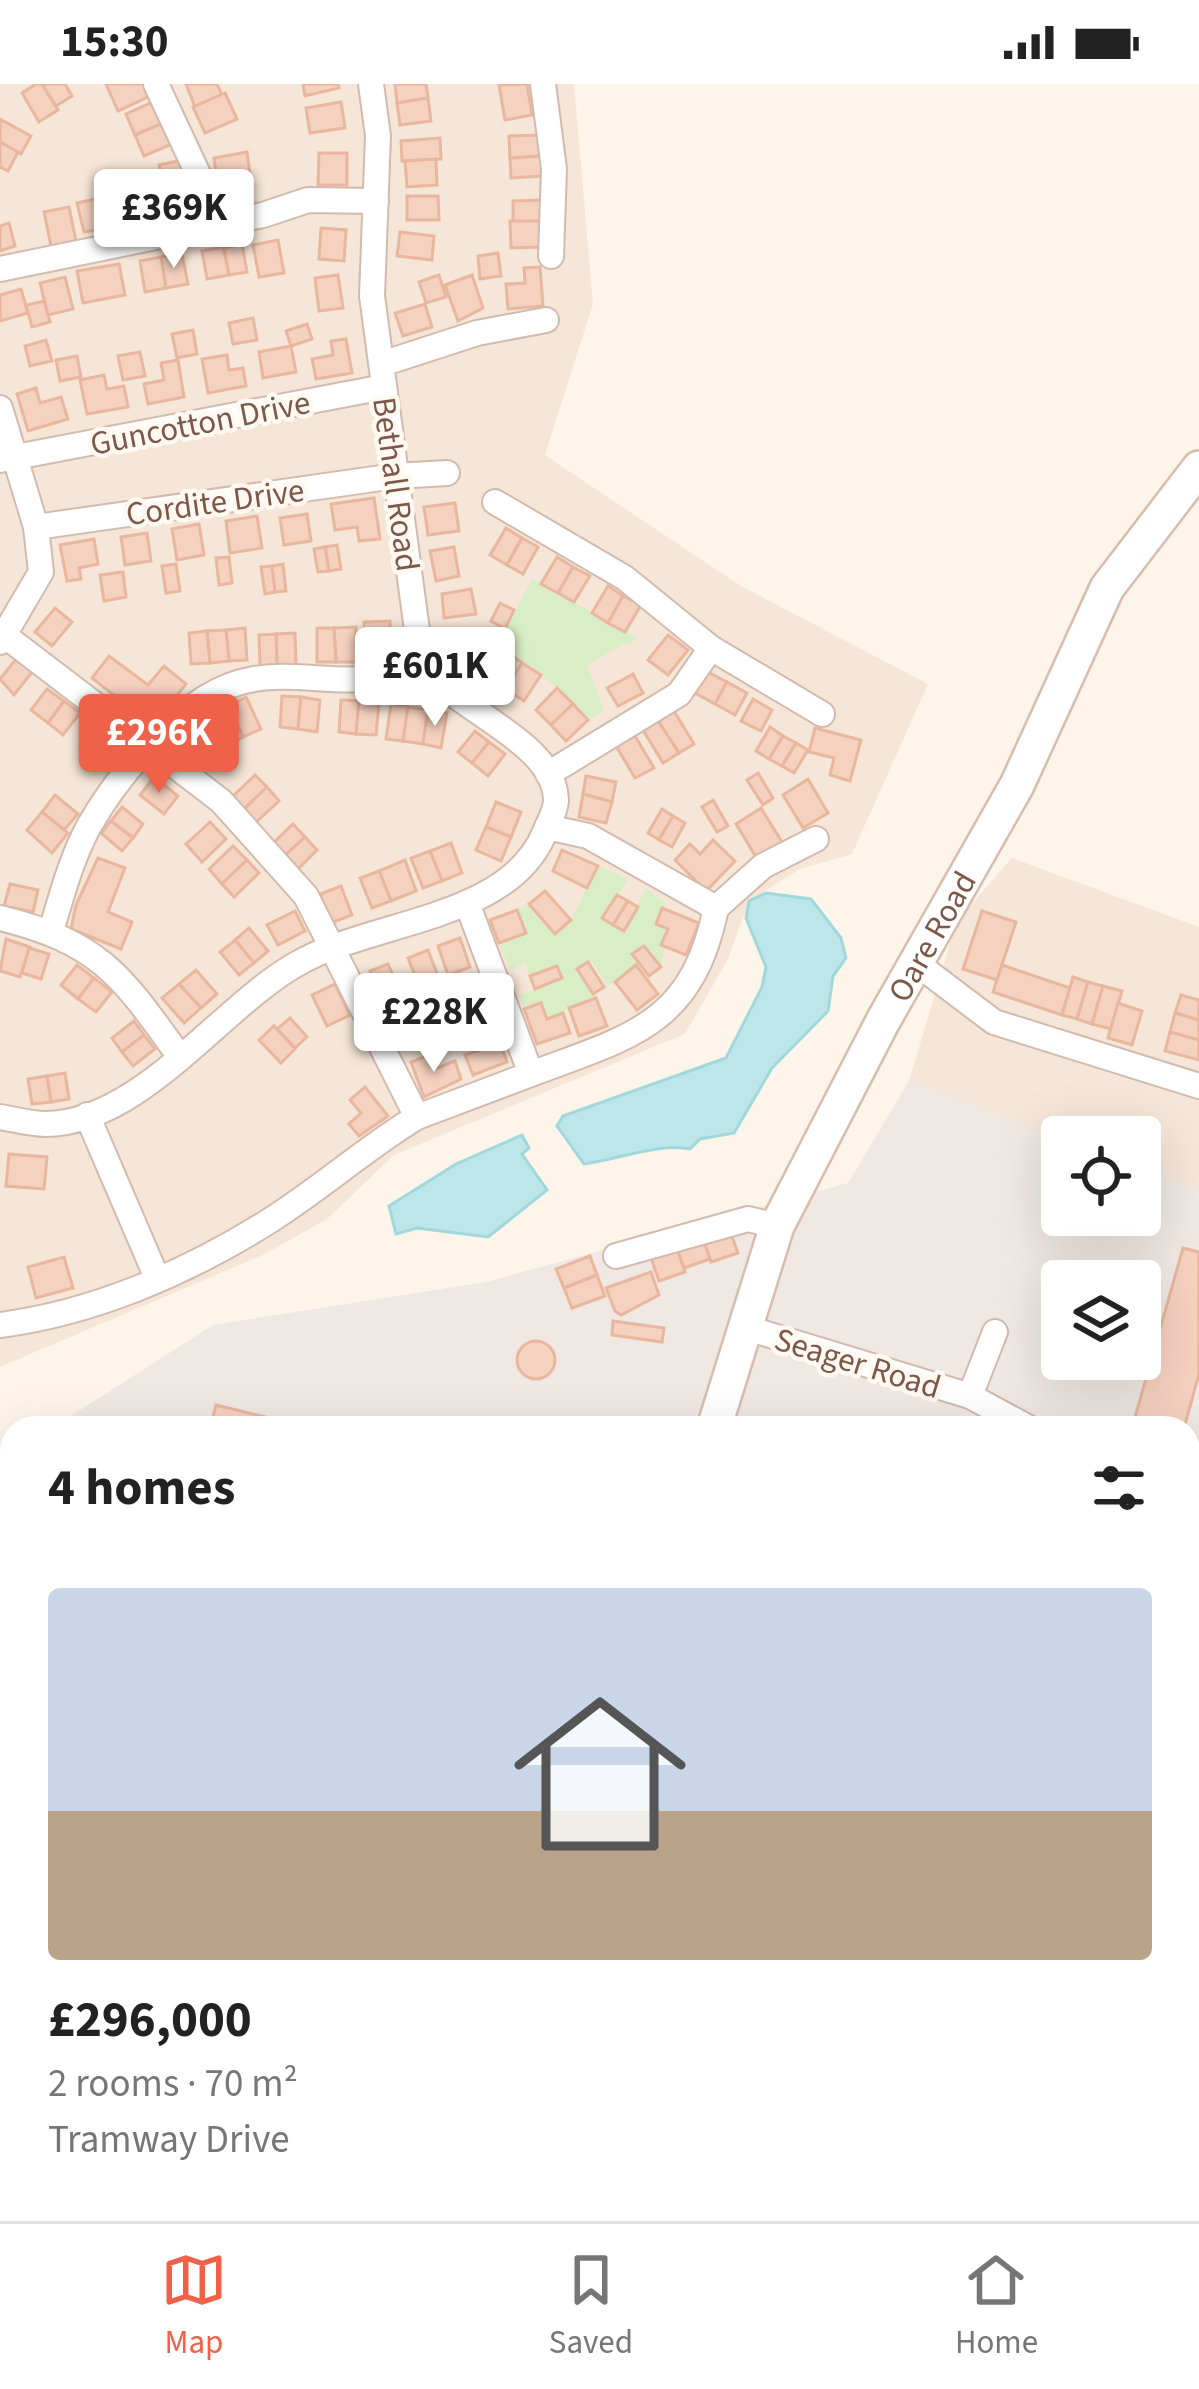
<!DOCTYPE html>
<html lang="en">
<head>
<meta charset="utf-8">
<style>
	body { margin:0; font-family:"Source Sans 3",sans-serif; background:#f6f6f6; color:#222; height:100vh; display:flex; flex-direction:column; font-size:45px; white-space:nowrap }
	* { box-sizing:border-box; margin:0 }
	p { font-size:39px; color:#767676 }
	.icon { flex:none; width:66px; height:66px; fill:none; stroke:currentColor; stroke-width:2; stroke-linecap:round; stroke-linejoin:round }
	.map { position:relative; flex:1; overflow:hidden }
	.side { position:absolute; left:0px; top:1332px; width:1200px; height:807px; display:flex; flex-direction:column; background:#fff; border-radius:36px 36px 0 0; box-shadow:0 12px 48px #0002 }
	.side>* { flex:none }
	.tools { position:absolute; left:1041px; top:1032px; display:grid; gap:24px }
	.tools a { display:grid; place-items:center; width:120px; height:120px; border-radius:12px; background:#fff; box-shadow:0 12px 48px #0002; font-size:60px }
	.price { position:absolute; translate:-50% -102px; padding:0 27px; border-radius:12px; background:#fff; color:#222; font-size:39px; line-height:78px; filter:drop-shadow(0 3px 6px #0008) }
	.price::after { content:''; position:absolute; left:50%; top:72px; width:36px; height:27px; margin-left:-18px; background:inherit; clip-path:polygon(0 0,100% 0,50% 100%) }
	.price.current { background:#ef6148; color:#fff }
	ul { padding:0; list-style:none }
	li { display:grid; align-content:center; gap:24px; height:636px; padding:0 48px }
	li+li { border-top:3px solid #e0e0e0 }
	li span { display:grid; place-items:center; height:372px; border-radius:12px; color:#555 }
	li>.icon { margin-inline-start:auto }
	span .icon { width:216px; height:216px; fill:#fffc; stroke-width:1 }
	li b { font-size:51px }
	h2 { display:flex; justify-content:space-between; align-items:center; height:144px; padding:0 48px; font-size:51px }
	.status { display:flex; justify-content:space-between; align-items:center; height:84px; padding:0 60px; background:#fff; direction:ltr }
	.status svg { height:33px; fill:currentColor }
	.tab-bar { display:flex; justify-content:space-around; align-items:center; height:168px; border-top:3px solid #e0e0e0; background:#fff; font-size:33px; color:#767676 }
	.tab-bar a { display:grid; justify-items:center; gap:6px }
	.tab-bar .current { color:#ef6148 }
	.map>svg:first-child { display:block }
	.residential { fill:#f6e6d8 }
	.industrial { fill:#efe8e3; fill-rule:evenodd }
	.green { fill:#d9eec6 }
	.water { fill:#bce6ea; stroke:#a1d8dc; stroke-width:3 }
	.building { fill:#f5d1bf; stroke:#e9b69e; stroke-width:3 }
	.lines { fill:none; stroke-linecap:round; stroke-linejoin:round }
	.street-casing { stroke:#d2bbae; stroke-width:28 }
	.secondary-casing { stroke:#d8bdad; stroke-width:38 }
	.street { stroke:#fff; stroke-width:24 }
	.secondary { stroke:#fff; stroke-width:33 }
	.labels { text-anchor:middle; stroke-width:9; stroke-linejoin:round; paint-order:stroke }
	.street-label { font-size:33px; fill:#7c584a; stroke:#fff9f2 }
</style>
</head>
<body>
<div class="status"><b>15:30</b><svg viewBox="0 0 49 12"><path d="M0 12V9h3v3zM5 12V6h3v6zM10 12V3h3v9zM15 12V0h3v12zM26 1h20v11H26zM47 4h2v5h-2z"/></svg></div>
<div class="map">
<svg width="1199" height="2137" viewBox="0 0 1199 2137">
	<rect width="100%" height="100%" fill="#fef5ea"/>
	<g class="residential">
		<polygon points="0,0 574,0 593,220 545,371 741,502 928,600 852,770 800,785 749,817 728,875 685,950 394,1071 327,1135 265,1170 0,1283"/>
		<polygon points="1012,774 1199,843 1199,1107 1140,1084 1140,1053 1062,1054 909,997 951,856 969,823"/>
	</g>
	<g class="industrial">
		<path d="M909,997L1062,1054V1131H1140V1084L1199,1107V2137H406L389,2127H1188V1344H52L213,1241L486,1198L848,1099ZM1062,1197H1140V1275H1062Z"/>
		<polygon points="12,1369 12,1623 0,1605 0,1377"/>
	</g>
	<g class="green">
		<polygon points="532,495 636,553 631,561 625,559 587,582 604,627 588,636 550,598 496,562"/>
		<polygon points="598,782 628,795 603,834 623,847 646,805 666,819 656,840 668,845 661,883 643,862 633,870 639,878 608,902 591,877 577,886 596,914 547,935 541,919 524,925 519,911 562,894 558,882 530,892 525,880 510,886 499,859 526,849 517,826 529,820 556,850 571,836"/>
		<polygon points="0,1686 12,1705 12,2120 0,2121"/>
	</g>
	<g class="water">
		<path d="M766,809L811,815L841,854L846,874L833,892L828,927L772,984L734,1049L700,1055L690,1065C662,1058 615,1076 584,1080L557,1042L563,1032L726,974L762,903L766,883L746,834L749,817Z"/>
		<polygon points="522,1051 529,1064 522,1070 547,1106 488,1153 417,1144 396,1150 389,1122 456,1080"/>
		<polygon points="0,1747 12,1766 12,1949 0,1945"/>
		<polygon points="0,1996 12,1998 12,2114 0,2116"/>
	</g>
	<g class="building">
		<polygon points="36,0 42,0 58,26 39,38 22,9"/>
		<polygon points="42,0 65,0 72,12 56,22"/>
		<polygon points="106,0 144,0 150,12 118,27"/>
		<polygon points="186,0 217,0 222,11 195,23"/>
		<polygon points="303,0 338,0 339,4 305,12"/>
		<polygon points="395,0 426,0 428,14 397,19"/>
		<polygon points="527,0 532,31 505,36 499,1"/>
		<polygon points="225,9 237,35 205,49 193,23"/>
		<polygon points="428,14 431,37 400,41 397,19"/>
		<polygon points="153,18 163,39 135,51 126,30"/>
		<polygon points="341,18 345,44 310,49 306,24"/>
		<polygon points="0,35 31,52 21,70 0,58"/>
		<polygon points="163,39 172,60 144,72 135,51"/>
		<polygon points="540,51 542,72 510,74 509,52"/>
		<polygon points="440,54 441,75 402,77 401,57"/>
		<polygon points="0,58 18,68 8,87 0,83"/>
		<polygon points="247,68 250,90 217,96 214,74"/>
		<polygon points="319,69 347,69 347,101 318,101"/>
		<polygon points="542,72 543,92 511,94 510,74"/>
		<polygon points="187,75 192,97 164,103 159,81"/>
		<polygon points="436,75 437,101 407,103 405,77"/>
		<polygon points="243,91 249,120 223,125 217,96"/>
		<polygon points="190,97 195,124 171,129 166,102"/>
		<polygon points="118,110 125,140 107,143 100,114"/>
		<polygon points="407,112 438,112 439,136 407,136"/>
		<polygon points="100,114 107,144 84,148 77,119"/>
		<polygon points="541,116 542,137 513,138 513,117"/>
		<polygon points="69,123 76,157 51,162 44,128"/>
		<polygon points="510,137 542,137 543,163 511,164"/>
		<polygon points="9,139 15,162 0,167 0,142"/>
		<polygon points="321,144 346,146 344,177 319,175"/>
		<polygon points="400,148 434,152 432,176 397,172"/>
		<polygon points="278,156 284,189 259,193 253,161"/>
		<polygon points="242,160 247,188 229,191 224,164"/>
		<polygon points="223,163 229,191 207,195 202,167"/>
		<polygon points="498,169 501,192 480,195 478,172"/>
		<polygon points="182,170 188,200 166,204 161,173"/>
		<polygon points="161,173 166,204 145,208 140,177"/>
		<polygon points="119,180 125,211 83,219 77,187"/>
		<polygon points="540,183 543,222 508,225 506,200 525,199 524,184"/>
		<polygon points="338,191 343,224 319,227 315,194"/>
		<polygon points="439,191 446,213 426,219 419,198"/>
		<polygon points="472,191 483,224 458,237 445,201"/>
		<polygon points="65,193 73,225 48,231 40,199"/>
		<polygon points="21,205 28,229 0,237 0,211"/>
		<polygon points="44,217 50,238 32,243 26,221"/>
		<polygon points="425,220 432,243 403,252 395,229"/>
		<polygon points="253,234 257,256 233,260 229,239"/>
		<polygon points="307,240 312,255 291,262 286,247"/>
		<polygon points="193,246 197,270 177,274 172,250"/>
		<polygon points="346,255 352,289 316,295 312,275 333,271 331,257"/>
		<polygon points="46,256 52,277 30,282 25,262"/>
		<polygon points="291,262 296,288 263,294 259,268"/>
		<polygon points="140,268 145,292 123,296 118,272"/>
		<polygon points="227,271 229,286 243,284 246,302 208,309 202,275"/>
		<polygon points="77,272 81,293 60,297 56,276"/>
		<polygon points="178,276 184,313 148,320 144,300 164,296 161,279"/>
		<polygon points="104,291 107,305 124,302 128,323 87,330 80,296"/>
		<polygon points="36,304 40,319 61,313 68,335 28,347 17,310"/>
		<polygon points="374,414 380,455 359,457 357,443 335,446 331,420"/>
		<polygon points="455,419 459,447 428,451 424,423"/>
		<polygon points="307,430 311,457 284,461 280,434"/>
		<polygon points="257,432 262,464 230,469 226,437"/>
		<polygon points="199,440 204,471 177,476 172,445"/>
		<polygon points="506,444 522,454 507,481 490,471"/>
		<polygon points="147,449 151,477 125,481 121,453"/>
		<polygon points="522,454 538,463 523,490 507,481"/>
		<polygon points="94,455 98,480 79,484 81,495 67,497 60,461"/>
		<polygon points="337,461 341,485 329,487 325,463"/>
		<polygon points="325,463 329,487 318,488 314,465"/>
		<polygon points="454,463 459,492 436,497 430,467"/>
		<polygon points="229,473 232,499 219,501 216,474"/>
		<polygon points="557,473 573,483 558,509 541,500"/>
		<polygon points="176,480 180,507 166,509 162,482"/>
		<polygon points="283,480 286,507 275,508 272,482"/>
		<polygon points="272,482 275,508 265,510 261,483"/>
		<polygon points="573,483 590,492 574,518 558,509"/>
		<polygon points="123,488 126,513 104,517 100,491"/>
		<polygon points="608,502 623,512 608,539 592,529"/>
		<polygon points="471,505 476,530 444,534 442,510"/>
		<polygon points="623,512 641,521 625,548 608,539"/>
		<polygon points="500,519 514,526 505,545 491,537"/>
		<polygon points="55,524 72,538 52,562 35,548"/>
		<polygon points="390,537 391,566 366,566 364,538"/>
		<polygon points="356,543 356,578 336,578 334,544"/>
		<polygon points="245,544 247,576 229,577 226,546"/>
		<polygon points="317,544 334,544 336,578 317,578"/>
		<polygon points="226,546 229,577 210,579 207,547"/>
		<polygon points="207,547 210,579 191,580 189,549"/>
		<polygon points="451,548 479,562 469,584 440,570"/>
		<polygon points="295,549 296,581 277,581 276,550"/>
		<polygon points="276,550 277,581 260,582 259,551"/>
		<polygon points="668,551 688,566 668,591 648,576"/>
		<polygon points="507,568 522,579 506,605 490,594"/>
		<polygon points="109,572 148,601 164,582 186,600 153,642 92,594"/>
		<polygon points="17,574 33,587 14,611 0,595"/>
		<polygon points="522,579 541,591 524,617 506,605"/>
		<polygon points="708,588 727,598 715,620 695,609"/>
		<polygon points="633,590 643,609 618,622 607,604"/>
		<polygon points="727,598 747,609 735,631 715,620"/>
		<polygon points="557,604 573,620 551,641 536,626"/>
		<polygon points="47,605 64,617 48,639 31,626"/>
		<polygon points="282,612 301,613 298,645 280,643"/>
		<polygon points="246,613 261,645 243,653 229,622"/>
		<polygon points="301,613 320,616 317,648 298,645"/>
		<polygon points="753,615 772,626 761,647 741,637"/>
		<polygon points="341,616 359,617 356,650 339,648"/>
		<polygon points="64,617 80,629 63,651 48,639"/>
		<polygon points="359,617 379,619 376,651 356,650"/>
		<polygon points="391,620 408,623 403,657 386,655"/>
		<polygon points="573,620 588,636 566,657 551,641"/>
		<polygon points="229,622 243,653 224,663 209,631"/>
		<polygon points="408,623 428,626 423,660 403,657"/>
		<polygon points="428,626 447,629 441,664 423,660"/>
		<polygon points="674,627 694,660 679,669 658,637"/>
		<polygon points="658,637 679,669 663,679 643,646"/>
		<polygon points="770,643 783,652 769,675 756,667"/>
		<polygon points="97,644 113,656 97,678 80,665"/>
		<polygon points="815,644 861,656 850,697 830,691 834,674 809,668"/>
		<polygon points="475,647 489,658 472,679 458,668"/>
		<polygon points="635,652 654,684 635,694 616,662"/>
		<polygon points="783,652 796,659 782,682 769,675"/>
		<polygon points="184,654 210,673 196,691 171,671"/>
		<polygon points="113,656 129,668 113,690 97,678"/>
		<polygon points="489,658 505,670 488,692 472,679"/>
		<polygon points="796,659 808,666 794,689 782,682"/>
		<polygon points="758,689 773,714 763,721 747,696"/>
		<polygon points="255,691 267,703 242,727 230,715"/>
		<polygon points="586,692 616,698 612,718 583,710"/>
		<polygon points="154,693 178,712 164,730 140,711"/>
		<polygon points="808,695 828,729 803,744 783,711"/>
		<polygon points="267,703 279,717 254,740 242,727"/>
		<polygon points="583,710 612,718 606,739 579,733"/>
		<polygon points="55,711 78,730 64,746 42,728"/>
		<polygon points="713,716 728,742 717,748 702,723"/>
		<polygon points="496,718 521,728 511,753 486,743"/>
		<polygon points="122,723 143,740 133,754 111,737"/>
		<polygon points="761,724 782,758 756,773 736,740"/>
		<polygon points="662,725 673,732 659,756 648,749"/>
		<polygon points="42,728 68,749 52,769 27,746"/>
		<polygon points="673,732 685,739 672,763 659,756"/>
		<polygon points="111,737 133,754 122,767 101,749"/>
		<polygon points="210,738 226,755 202,778 186,760"/>
		<polygon points="293,740 305,753 280,776 268,764"/>
		<polygon points="486,743 511,753 501,777 476,766"/>
		<polygon points="305,753 317,766 296,787 280,776"/>
		<polygon points="713,756 735,777 706,807 675,776 690,760 700,770"/>
		<polygon points="451,759 462,789 442,797 430,767"/>
		<polygon points="233,762 247,776 222,800 209,785"/>
		<polygon points="562,766 598,782 587,804 553,787"/>
		<polygon points="430,767 442,797 423,804 411,774"/>
		<polygon points="98,774 125,784 108,828 132,838 121,865 71,845 76,821"/>
		<polygon points="247,776 259,789 234,813 222,800"/>
		<polygon points="405,776 416,807 391,817 379,787"/>
		<polygon points="379,787 391,817 372,824 360,794"/>
		<polygon points="10,800 38,806 33,828 4,822"/>
		<polygon points="341,802 352,831 331,839 320,810"/>
		<polygon points="545,807 571,836 555,850 529,820"/>
		<polygon points="617,811 628,817 613,841 602,834"/>
		<polygon points="628,817 638,823 624,847 613,841"/>
		<polygon points="662,824 699,839 686,871 661,861 668,845 656,840"/>
		<polygon points="517,826 526,849 499,859 490,836"/>
		<polygon points="295,827 305,847 278,861 267,841"/>
		<polygon points="982,827 1016,838 997,896 963,885"/>
		<polygon points="249,844 268,867 254,879 235,856"/>
		<polygon points="460,854 470,883 448,891 438,862"/>
		<polygon points="6,855 30,863 20,893 0,887"/>
		<polygon points="235,856 254,879 239,891 220,868"/>
		<polygon points="644,862 661,883 649,892 632,870"/>
		<polygon points="29,864 49,870 41,895 22,889"/>
		<polygon points="428,866 441,900 421,907 408,874"/>
		<polygon points="588,878 604,903 593,910 577,885"/>
		<polygon points="388,880 401,909 382,917 370,887"/>
		<polygon points="77,881 94,894 78,915 61,901"/>
		<polygon points="636,881 658,910 637,926 615,898"/>
		<polygon points="1002,881 1070,904 1062,931 993,908"/>
		<polygon points="557,882 562,894 535,905 530,892"/>
		<polygon points="196,886 217,910 201,924 179,900"/>
		<polygon points="1073,893 1088,898 1077,935 1062,931"/>
		<polygon points="94,894 112,908 96,928 78,915"/>
		<polygon points="1088,898 1103,902 1092,940 1077,935"/>
		<polygon points="179,900 201,924 184,939 162,914"/>
		<polygon points="335,900 350,931 327,942 312,911"/>
		<polygon points="1103,902 1122,907 1111,945 1092,940"/>
		<polygon points="1181,911 1199,916 1199,936 1175,929"/>
		<polygon points="596,914 607,942 579,952 569,924"/>
		<polygon points="467,917 472,929 449,938 444,925"/>
		<polygon points="541,919 547,935 563,929 570,949 537,960 524,925"/>
		<polygon points="1118,919 1142,927 1132,961 1108,954"/>
		<polygon points="435,928 440,939 417,949 412,938"/>
		<polygon points="1175,929 1199,936 1199,956 1170,948"/>
		<polygon points="290,934 307,953 295,964 277,945"/>
		<polygon points="134,937 144,951 122,968 112,954"/>
		<polygon points="440,939 445,950 422,960 417,949"/>
		<polygon points="274,942 295,965 281,979 259,956"/>
		<polygon points="495,945 507,978 473,991 465,971 484,964 479,951"/>
		<polygon points="1170,948 1199,956 1199,976 1165,967"/>
		<polygon points="144,951 155,965 133,982 122,968"/>
		<polygon points="432,970 437,984 455,977 461,995 424,1013 411,978"/>
		<polygon points="65,989 69,1015 51,1018 47,992"/>
		<polygon points="47,992 51,1018 32,1020 28,995"/>
		<polygon points="365,1003 388,1032 359,1052 349,1040 361,1029 350,1016"/>
		<polygon points="9,1070 47,1073 44,1105 6,1102"/>
		<polygon points="729,1144 738,1169 711,1178 702,1153"/>
		<polygon points="702,1153 710,1175 684,1184 676,1162"/>
		<polygon points="676,1162 685,1188 659,1197 650,1171"/>
		<polygon points="1183,1164 1199,1168 1199,1290 1184,1344 1132,1344"/>
		<polygon points="590,1172 597,1191 564,1204 556,1185"/>
		<polygon points="64,1173 73,1204 36,1214 28,1183"/>
		<polygon points="651,1188 659,1211 621,1231 615,1227 606,1204"/>
		<polygon points="597,1191 605,1212 572,1224 564,1204"/>
		<polygon points="613,1237 664,1244 662,1258 612,1251"/>
		<circle cx="536" cy="1276" r="19"/>
		<polygon points="216,1321 311,1344 210,1344"/>
		<polygon points="1188,1876 1199,1876 1199,2129 1164,2130 1188,2127"/>
		<polygon points="989,2127 1112,2127 1133,2136 985,2137"/>
	</g>
	<g class="lines">
		<g class="street-casing">
			<g id="street">
				<polyline points="156,0 198,90 203,143"/>
				<polyline points="543,0 554,85 551,172"/>
				<polyline points="0,185 263,131 308,116 376,117"/>
				<polyline points="394,276 477,249 546,236"/>
				<polyline points="0,324 36,443 41,488 0,558"/>
				<polyline points="0,376 384,303"/>
				<polyline points="495,418 625,494 711,564"/>
				<polyline points="36,443 395,392 447,389"/>
				<polyline points="0,548 221,717 306,812 417,1033 531,990 467,819"/>
				<polyline points="548,690 679,610 711,564 822,630"/>
				<polyline points="547,743 588,752 716,824 763,782 816,755"/>
				<path d="M0,834C101,859 121,891 180,973"/>
				<path d="M51,847C62,811 71,775 89,742C120,688 186,608 249,596C307,584 369,613 421,576"/>
				<polyline points="916,879 994,938 1199,1002"/>
				<path d="M531,990C632,952 692,941 716,824"/>
				<polyline points="87,1031 157,1194"/>
				<path d="M0,1033C14,1035 30,1040 45,1040C139,1040 219,925 295,881C371,836 507,837 544,750C548,741 556,726 556,716C555,655 446,624 421,576L372,212L378,52L371,0"/>
				<polyline points="616,1172 748,1135 777,1142"/>
				<path d="M0,1241C93,1229 186,1189 266,1139C318,1107 364,1065 417,1033"/>
				<polyline points="747,1244 970,1312 1029,1344"/>
				<polyline points="970,1312 995,1248"/>
				<polyline points="0,1623 12,1640"/>
				<polyline points="278,2137 317,2132 323,2137"/>
			</g>
		</g>
		<g class="secondary-casing">
			<g id="secondary">
				<path id="s1" d="M714,1344L777,1142L883,937L1017,701L1107,504L1199,384"/>
				<polyline points="398,2137 404,2127"/>
			</g>
		</g>
		<use href="#street" class="street"/>
		<use href="#secondary" class="secondary"/>
	</g>
	<g class="labels">
		<g class="street-label">
			<text transform="translate(200 338) rotate(-11)" y="12">Guncotton Drive</text>
			<text transform="translate(397 400) rotate(82)" y="12">Bethall Road</text>
			<text transform="translate(215 417) rotate(-8)" y="12">Cordite Drive</text>
			<text dy="12" stroke="none"><textPath href="#s1" startOffset="540">Oare Road</textPath></text>
			<text transform="translate(858 1278) rotate(17)" y="12">Seager Road</text>
		</g>
	</g>
</svg>
<div class="tools">
<a><svg class="icon" aria-label="locate" viewBox="0 0 24 24"><circle cx="12" cy="12" r="6"/><path d="M12 2v4M12 18v4M2 12h4M18 12h4"/></svg></a>
<a><svg class="icon" aria-label="layers" viewBox="0 0 24 24"><path d="M12 4l9 5-9 5-9-5zM3 14l9 5 9-5"/></svg></a>
</div>
<b class="price" style="left:174px;top:187px">£369K</b>
<b class="price" style="left:435px;top:645px">£601K</b>
<b class="price current" style="left:159px;top:712px">£296K</b>
<b class="price" style="left:434px;top:991px">£228K</b>
<section class="side">
<h2>4 homes<svg class="icon" aria-label="filters" viewBox="0 0 24 24"><path d="M4 7h16M4 17h16"/><circle cx="9" cy="7" r="2"/><circle cx="15" cy="17" r="2"/></svg></h2>
<ul>
<li><span style="background:linear-gradient(#c9d6e8 60%,#b9a48a 0)"><svg class="icon" aria-label="home" viewBox="0 0 24 24"><path d="M3 11l9-7 9 7M6 9v11h12V9"/></svg></span><div><b>£296,000</b><p>2 rooms · 70 m²</p><p>Tramway Drive</p></div></li>
</ul>
</section>
</div>
<nav class="tab-bar">
<a class="current"><svg class="icon" aria-label="map" viewBox="0 0 24 24"><path d="M3 6l6-2 6 2 6-2v14l-6 2-6-2-6 2zM9 4v14M15 6v14"/></svg>Map</a>
<a><svg class="icon" aria-label="saved" viewBox="0 0 24 24"><path d="M7 4h10v16l-5-4-5 4z"/></svg>Saved</a>
<a><svg class="icon" aria-label="home" viewBox="0 0 24 24"><path d="M3 11l9-7 9 7M6 9v11h12V9"/></svg>Home</a>
</nav>
</body>
</html>
